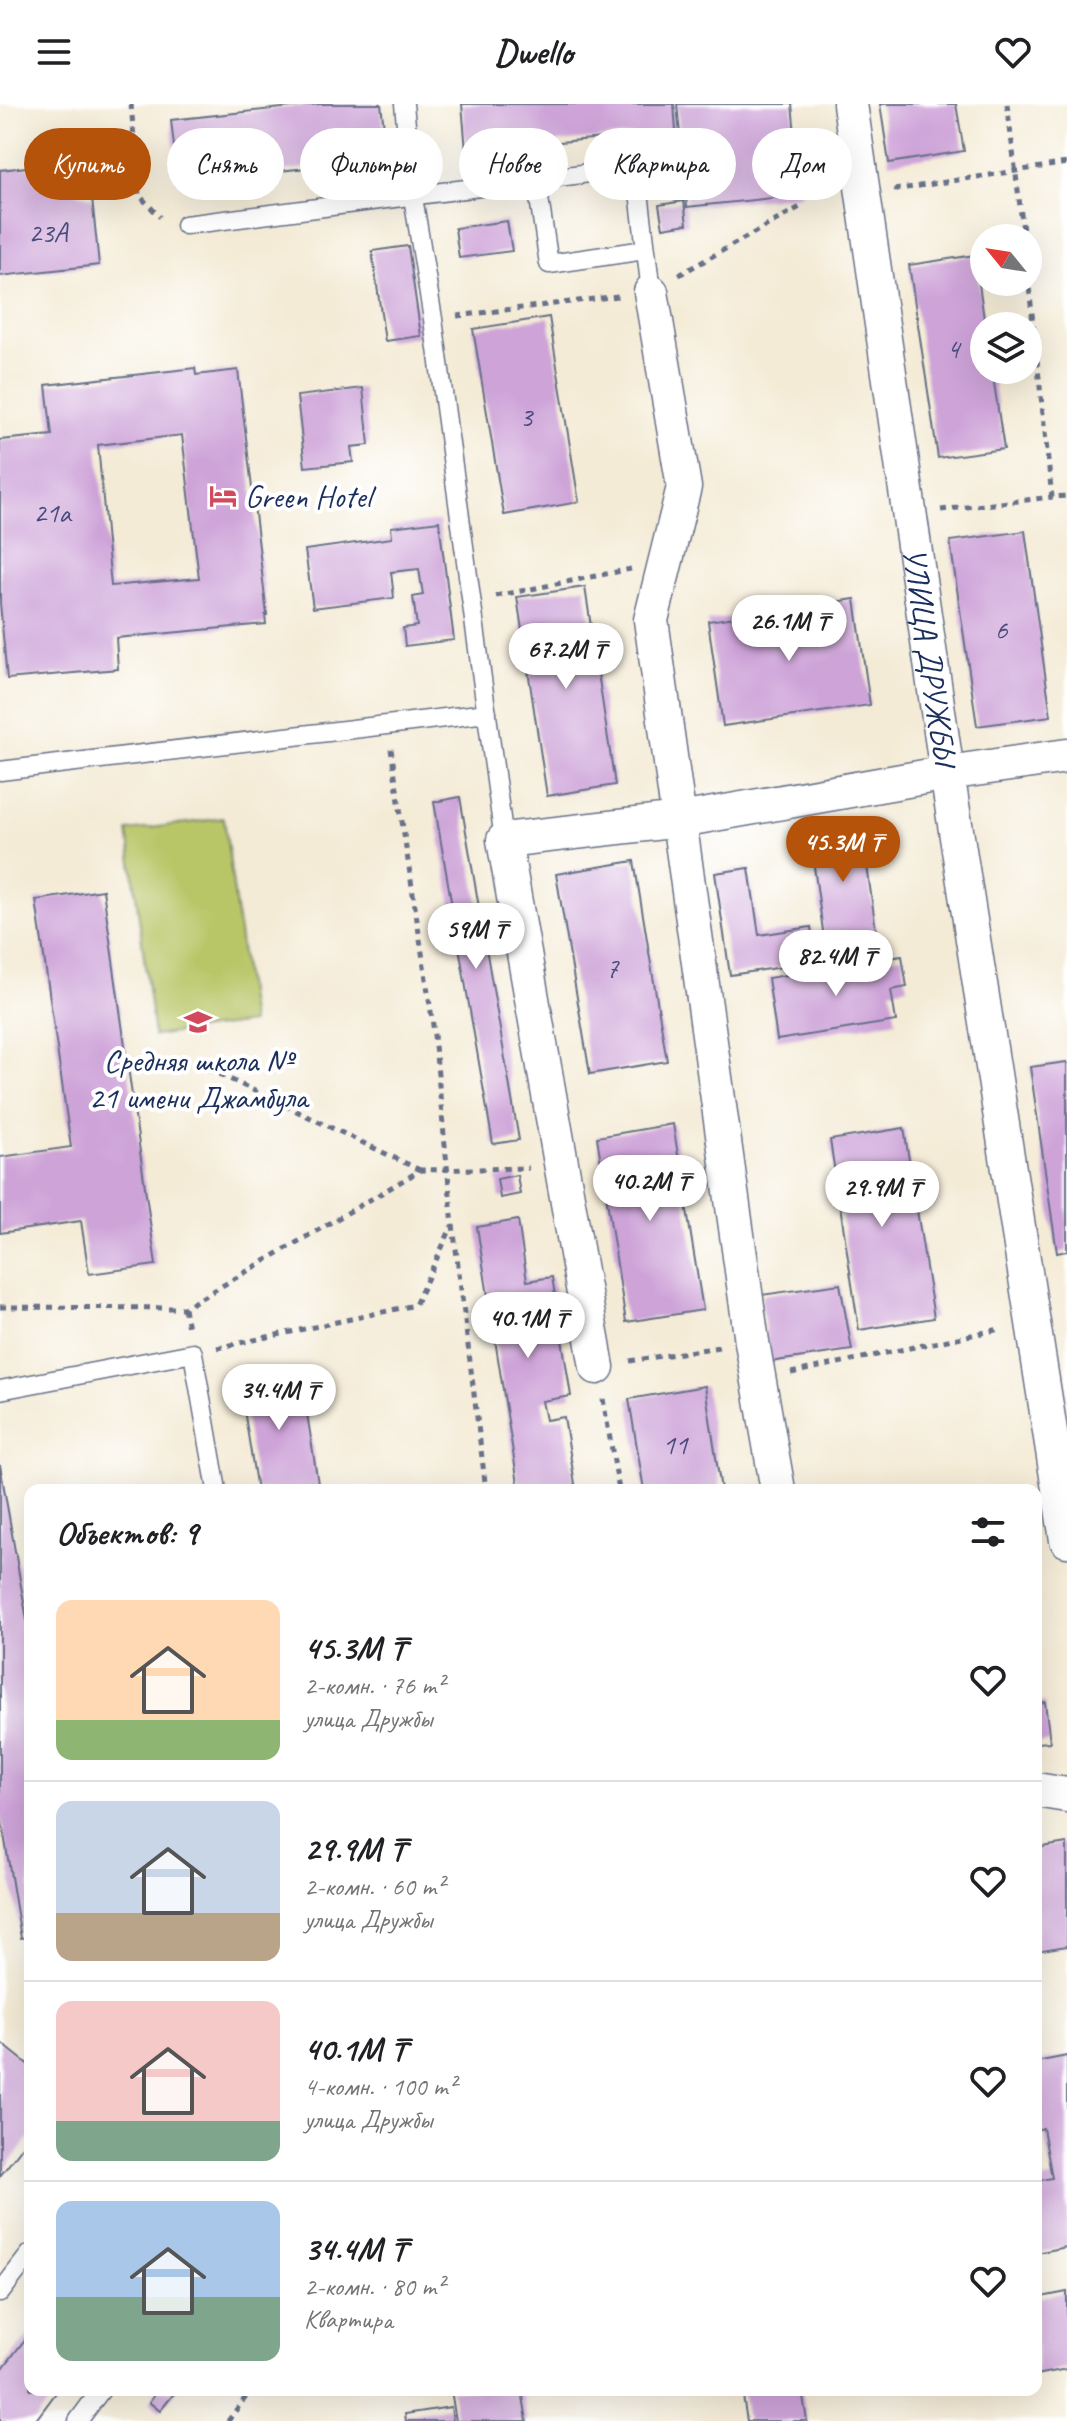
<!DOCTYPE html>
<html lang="ru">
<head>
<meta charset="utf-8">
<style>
	body { margin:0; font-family:Caveat,sans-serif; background:#f6f6f6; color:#202124; height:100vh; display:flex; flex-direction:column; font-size:30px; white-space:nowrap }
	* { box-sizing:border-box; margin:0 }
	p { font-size:26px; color:#757577 }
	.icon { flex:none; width:44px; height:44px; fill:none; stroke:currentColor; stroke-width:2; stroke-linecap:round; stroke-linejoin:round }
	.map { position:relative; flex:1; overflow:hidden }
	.side { position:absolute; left:24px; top:1380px; width:1018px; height:912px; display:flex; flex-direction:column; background:#fff; border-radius:16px; box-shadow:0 8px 32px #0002 }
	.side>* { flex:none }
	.banner { position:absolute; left:24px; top:24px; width:1020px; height:72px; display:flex; gap:16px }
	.needle { width:52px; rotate:300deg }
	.buttons { position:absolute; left:970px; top:120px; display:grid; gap:16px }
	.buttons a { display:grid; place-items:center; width:72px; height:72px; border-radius:50%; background:#fff; box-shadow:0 8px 32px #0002; font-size:40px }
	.price { position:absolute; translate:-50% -68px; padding:0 18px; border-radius:28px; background:#fff; color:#222; font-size:26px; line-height:52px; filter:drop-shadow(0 2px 4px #0008) }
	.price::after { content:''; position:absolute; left:50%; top:48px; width:24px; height:18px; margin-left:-12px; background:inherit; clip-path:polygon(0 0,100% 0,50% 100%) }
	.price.active { background:#b45309; color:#fff }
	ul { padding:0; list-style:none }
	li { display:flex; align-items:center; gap:24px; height:200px; padding:0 32px }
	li+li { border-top:2px solid #e0e0e0 }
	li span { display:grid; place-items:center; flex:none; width:224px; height:160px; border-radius:16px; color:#555 }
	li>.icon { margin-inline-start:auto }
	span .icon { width:96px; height:96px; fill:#fffc; stroke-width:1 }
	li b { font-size:34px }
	h2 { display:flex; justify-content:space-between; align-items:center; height:96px; padding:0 32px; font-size:34px }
	.pill { padding:0 28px; border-radius:36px; background:#fff; box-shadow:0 8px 32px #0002; font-size:28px; line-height:72px }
	.pill.active { background:#b45309; color:#fff }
	header { display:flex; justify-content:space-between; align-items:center; height:104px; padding:0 32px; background:#fff; font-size:36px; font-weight:700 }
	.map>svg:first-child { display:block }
	.green { fill:#b9c667; stroke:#6a7a62; stroke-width:2 }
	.building { fill:#cda3d8; fill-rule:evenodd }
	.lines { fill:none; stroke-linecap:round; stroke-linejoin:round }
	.service-casing { stroke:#677188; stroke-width:21 }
	.minor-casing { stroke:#677188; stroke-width:37 }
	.path { stroke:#677188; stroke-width:5; stroke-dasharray:6 6; stroke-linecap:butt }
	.service { stroke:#fff; stroke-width:18 }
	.minor { stroke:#fff; stroke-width:34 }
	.labels { text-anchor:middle; stroke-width:8; stroke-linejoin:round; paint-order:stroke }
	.number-label { font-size:28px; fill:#484c7c }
	.poi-label { font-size:32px; fill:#1b2f5e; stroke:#fff; text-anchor:start }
	.street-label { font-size:32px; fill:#1b2f5e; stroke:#fff }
</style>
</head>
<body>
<header><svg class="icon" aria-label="menu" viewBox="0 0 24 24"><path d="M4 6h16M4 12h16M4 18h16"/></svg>Dwello<svg class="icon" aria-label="heart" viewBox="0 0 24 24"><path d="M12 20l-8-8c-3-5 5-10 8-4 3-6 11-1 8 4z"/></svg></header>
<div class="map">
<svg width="1067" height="2317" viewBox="0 0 1067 2317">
	<rect width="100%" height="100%" fill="#fff"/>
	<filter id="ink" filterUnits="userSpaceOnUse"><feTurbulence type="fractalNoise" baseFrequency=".0125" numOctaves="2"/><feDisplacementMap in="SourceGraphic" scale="16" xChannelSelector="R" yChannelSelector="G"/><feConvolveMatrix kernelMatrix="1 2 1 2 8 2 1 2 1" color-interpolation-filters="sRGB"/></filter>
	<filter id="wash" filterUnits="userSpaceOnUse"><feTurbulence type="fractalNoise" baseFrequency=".006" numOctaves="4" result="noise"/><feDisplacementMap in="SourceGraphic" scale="32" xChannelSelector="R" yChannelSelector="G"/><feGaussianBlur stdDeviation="1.8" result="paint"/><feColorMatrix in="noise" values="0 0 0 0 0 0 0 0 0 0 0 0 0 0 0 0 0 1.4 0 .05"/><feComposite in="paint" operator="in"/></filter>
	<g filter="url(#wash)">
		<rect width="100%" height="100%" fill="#f4ebd6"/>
		<polygon class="green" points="224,714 251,919 154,932 128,727"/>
		<g id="blocks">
			<g class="building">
				<polygon points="319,0 381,0 388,55 178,78 171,16"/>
				<polygon points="462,0 674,0 676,27 466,47"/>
				<polygon points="677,0 792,0 801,91 687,103"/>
				<polygon points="880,0 956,0 964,47 889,59"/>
				<polygon points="63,59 67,85 92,94 99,161 0,172 0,66"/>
				<polygon points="684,97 687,120 663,124 659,101"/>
				<polygon points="507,117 512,147 459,154 455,124"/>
				<polygon points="408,142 421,232 385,237 372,147"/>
				<polygon points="975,151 985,222 984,266 992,266 1004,345 938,354 909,161"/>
				<polygon points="549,213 579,398 504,411 473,225"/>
				<path d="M195,264L196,271L238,266L267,511H265L266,520L116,534L118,565L7,575L0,499V336L52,331L46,281ZM182,331L199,474L111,482L98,341Z"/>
				<polygon points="363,284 369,341 351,343 353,358 305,363 297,292"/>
				<polygon points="439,417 454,536 405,542 403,524 417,522 413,493 423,491 419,465 391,468 394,494 313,504 305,446 392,434 391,423"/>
				<polygon points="1025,427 1051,612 977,622 950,437"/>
				<polygon points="585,483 615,681 547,692 517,493"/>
				<polygon points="855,495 870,601 723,622 708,517"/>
				<polygon points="460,693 519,1036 493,1040 434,698"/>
				<polygon points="862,726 876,826 824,834 810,734"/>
				<polygon points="634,757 667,957 590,970 556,770"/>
				<polygon points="749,764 759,831 811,823 816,858 730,871 715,769"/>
				<polygon points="103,786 156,1161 89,1170 81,1117 0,1129 0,1053 71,1043 36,796"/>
				<polygon points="902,852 907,883 891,886 896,917 777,936 768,874"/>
				<polygon points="1067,958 1067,1147 1057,1149 1030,963"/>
				<polygon points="673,1020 703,1206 626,1218 597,1033"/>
				<polygon points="904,1024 934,1214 859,1226 830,1036"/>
				<polygon points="517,1071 520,1090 500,1094 497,1075"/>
				<polygon points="518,1116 527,1177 552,1173 571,1292 542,1297 546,1316 564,1313 576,1386 519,1386 477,1123"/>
				<polygon points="840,1180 852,1246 769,1258 761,1191"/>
				<polygon points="300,1265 319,1386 257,1386 239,1275"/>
				<polygon points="705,1282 721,1386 644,1386 629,1295"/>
				<polygon points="0,1361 30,1533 30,1833 21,1834 0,1706"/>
				<polygon points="1045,1598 1050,1638 1036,1639 1036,1600"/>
				<polygon points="1067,1739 1067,1842 1036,1847 1036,1744"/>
				<polygon points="0,1938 30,1962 30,2033 0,2072"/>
				<polygon points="1067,1952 1067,2143 1036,2149 1036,2077 1052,2074 1043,2024 1036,2026 1036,1958"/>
				<polygon points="1067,2188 1067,2265 1036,2271 1036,2194"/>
				<polygon points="30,2229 30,2286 58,2286 35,2317 0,2317 0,2268"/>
				<polygon points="158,2286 177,2286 160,2307 149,2298"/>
				<polygon points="451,2286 522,2286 527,2317 456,2317"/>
				<polygon points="742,2286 802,2286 807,2317 747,2317"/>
				<polygon points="451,2303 453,2317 406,2317 405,2310"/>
			</g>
		</g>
	</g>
	<g filter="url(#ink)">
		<use href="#blocks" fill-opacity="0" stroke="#677188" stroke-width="2"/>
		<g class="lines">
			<g class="service-casing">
				<g id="service">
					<polyline points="404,0 413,93 433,215 504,736"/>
					<polyline points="536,74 549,160 645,146"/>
					<polyline points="185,121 636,63 651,188"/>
					<polyline points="0,667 487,609"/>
					<polyline points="0,1286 193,1249 217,1386"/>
					<polyline points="0,2189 30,2150"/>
					<polyline points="78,2317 101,2286"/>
				</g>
			</g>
			<g class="minor-casing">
				<g id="minor">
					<path id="s1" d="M850,0L947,669L1067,1436"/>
					<polyline points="651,188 684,383 651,516 752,1238 778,1386"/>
					<polyline points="597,1263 504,736 680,716 947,669 1067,652"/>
					<polyline points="1036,1686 1067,1691"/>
				</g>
			</g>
			<g class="path">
				<polyline points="131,0 139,91 160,113"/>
				<polyline points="1007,0 1024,134"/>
				<polyline points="894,86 1067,59"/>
				<polyline points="679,171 800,103"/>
				<polyline points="1028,173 1052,393 1067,392"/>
				<polyline points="457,212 618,192"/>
				<polyline points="941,406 1052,393"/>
				<polyline points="496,492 631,465"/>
				<polyline points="391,645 433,921 453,1121 486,1386"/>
				<polyline points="198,960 420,1066"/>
				<polyline points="0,1203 184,1204 421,1066 529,1064"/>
				<polyline points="184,1204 188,1224"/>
				<polyline points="217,1244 415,1201 452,1122"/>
				<polyline points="630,1257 719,1243"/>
				<polyline points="791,1269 1000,1225"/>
				<polyline points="603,1295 619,1386"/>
				<polyline points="228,2317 251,2286"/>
			</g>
			<use href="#service" class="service"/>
			<use href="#minor" class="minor"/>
		</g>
	</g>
	<defs>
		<g id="hotel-bare" transform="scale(2.16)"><path d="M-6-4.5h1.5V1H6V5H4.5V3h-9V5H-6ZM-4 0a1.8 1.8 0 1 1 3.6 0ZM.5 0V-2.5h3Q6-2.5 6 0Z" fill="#d1495b" stroke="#fff" stroke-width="2.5" paint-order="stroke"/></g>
		<g id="school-bare" transform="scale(2.16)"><path d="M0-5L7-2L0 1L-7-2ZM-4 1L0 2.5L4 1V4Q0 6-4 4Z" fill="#d1495b" stroke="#fff" stroke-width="2.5" paint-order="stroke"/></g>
	</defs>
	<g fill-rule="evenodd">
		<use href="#hotel-bare" x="223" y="392"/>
		<use href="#school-bare" x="198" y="918"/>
	</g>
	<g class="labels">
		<g class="number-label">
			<text x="48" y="138">23А</text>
			<text x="953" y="254">4</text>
			<text x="526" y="322">3</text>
			<text x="52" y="418">21а</text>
			<text x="1001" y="535">6</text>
			<text x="612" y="873">7</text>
			<text x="675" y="1350">11</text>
		</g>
		<g class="poi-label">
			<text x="245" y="403">Green Hotel</text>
			<text x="198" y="967" text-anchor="middle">Средняя школа №<tspan x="198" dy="37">21 имени Джамбула</tspan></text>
		</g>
		<g class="street-label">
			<text dy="11" stroke="none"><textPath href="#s1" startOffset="558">УЛИЦА ДРУЖБЫ</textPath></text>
		</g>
	</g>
</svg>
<div class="buttons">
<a><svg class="needle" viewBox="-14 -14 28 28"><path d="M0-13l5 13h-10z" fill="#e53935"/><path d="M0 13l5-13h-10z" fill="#757577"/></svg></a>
<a><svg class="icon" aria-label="layers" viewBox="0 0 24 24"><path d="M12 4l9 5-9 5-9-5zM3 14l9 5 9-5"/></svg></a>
</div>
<b class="price" style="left:789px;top:559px">26.1M ₸</b>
<b class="price" style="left:566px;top:587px">67.2M ₸</b>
<b class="price active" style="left:843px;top:780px">45.3M ₸</b>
<b class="price" style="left:476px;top:867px">59M ₸</b>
<b class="price" style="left:836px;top:894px">82.4M ₸</b>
<b class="price" style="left:650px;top:1119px">40.2M ₸</b>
<b class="price" style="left:882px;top:1125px">29.9M ₸</b>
<b class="price" style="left:528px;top:1256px">40.1M ₸</b>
<b class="price" style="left:279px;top:1328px">34.4M ₸</b>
<div class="banner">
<a class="pill active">Купить</a>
<a class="pill">Снять</a>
<a class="pill">Фильтры</a>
<a class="pill">Новое</a>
<a class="pill">Квартира</a>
<a class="pill">Дом</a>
</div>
<section class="side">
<h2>Объектов: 9<svg class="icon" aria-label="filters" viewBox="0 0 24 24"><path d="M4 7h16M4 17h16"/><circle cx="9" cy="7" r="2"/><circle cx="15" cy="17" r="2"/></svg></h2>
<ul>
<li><span style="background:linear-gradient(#ffd9b3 75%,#8fb573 0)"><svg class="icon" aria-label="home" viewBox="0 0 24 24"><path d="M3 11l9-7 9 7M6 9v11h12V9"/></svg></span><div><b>45.3M ₸</b><p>2-комн. · 76 m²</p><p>улица Дружбы</p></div><svg class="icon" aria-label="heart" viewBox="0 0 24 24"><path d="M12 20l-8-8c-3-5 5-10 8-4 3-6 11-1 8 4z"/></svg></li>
<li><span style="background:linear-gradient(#c9d6e8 70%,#b9a48a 0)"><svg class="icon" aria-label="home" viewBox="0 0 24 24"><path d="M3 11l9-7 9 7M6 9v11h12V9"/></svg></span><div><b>29.9M ₸</b><p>2-комн. · 60 m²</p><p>улица Дружбы</p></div><svg class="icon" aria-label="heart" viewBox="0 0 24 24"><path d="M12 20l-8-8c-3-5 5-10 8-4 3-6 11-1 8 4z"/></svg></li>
<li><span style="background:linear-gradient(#f6c9c9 75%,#7fa58c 0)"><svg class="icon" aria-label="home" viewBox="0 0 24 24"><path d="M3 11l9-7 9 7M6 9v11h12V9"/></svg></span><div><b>40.1M ₸</b><p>4-комн. · 100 m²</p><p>улица Дружбы</p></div><svg class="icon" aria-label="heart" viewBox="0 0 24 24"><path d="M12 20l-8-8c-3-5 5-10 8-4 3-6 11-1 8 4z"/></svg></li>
<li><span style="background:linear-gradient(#a9c7e8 60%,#7fa58c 0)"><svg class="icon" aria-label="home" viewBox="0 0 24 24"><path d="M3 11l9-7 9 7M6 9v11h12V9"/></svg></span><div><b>34.4M ₸</b><p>2-комн. · 80 m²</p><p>Квартира</p></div><svg class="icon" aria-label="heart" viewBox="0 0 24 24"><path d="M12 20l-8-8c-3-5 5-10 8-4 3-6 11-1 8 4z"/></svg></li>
</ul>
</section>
</div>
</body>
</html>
